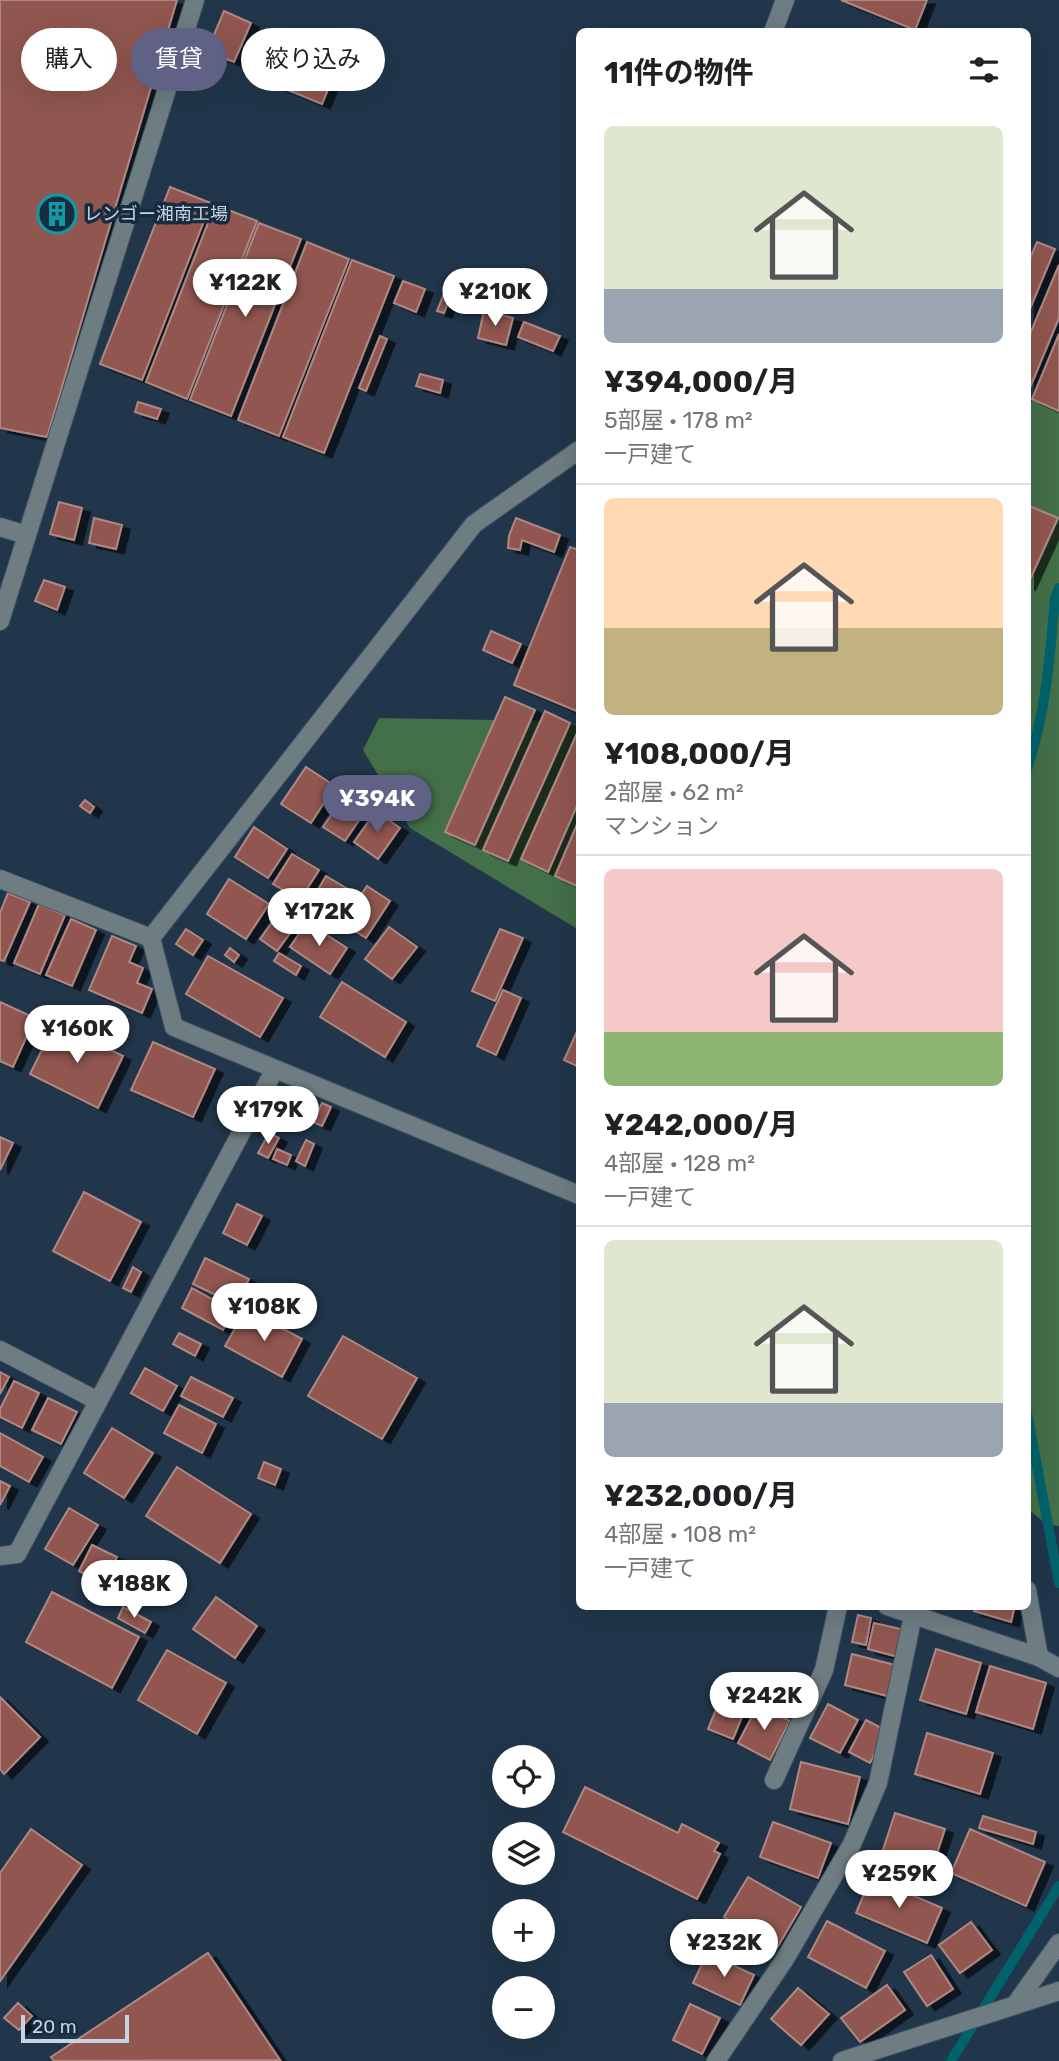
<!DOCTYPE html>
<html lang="ja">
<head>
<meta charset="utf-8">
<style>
	body { margin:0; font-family:Rubik,"Noto Sans JP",sans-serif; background:#f2f2f2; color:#202124; height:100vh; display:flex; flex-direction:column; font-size:26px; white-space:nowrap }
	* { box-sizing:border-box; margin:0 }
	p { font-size:23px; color:#757577 }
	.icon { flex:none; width:38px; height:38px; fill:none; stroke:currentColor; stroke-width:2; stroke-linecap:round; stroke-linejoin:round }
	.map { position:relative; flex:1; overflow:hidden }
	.sheet { position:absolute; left:576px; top:28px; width:455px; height:1582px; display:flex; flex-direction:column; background:#fff; border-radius:10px; box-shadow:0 7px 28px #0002 }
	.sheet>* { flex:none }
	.top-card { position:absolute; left:21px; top:28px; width:450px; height:63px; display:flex; gap:14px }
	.buttons { position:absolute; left:492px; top:1745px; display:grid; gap:14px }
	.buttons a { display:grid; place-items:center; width:63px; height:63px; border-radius:50%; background:#fff; box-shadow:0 7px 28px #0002; font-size:35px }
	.scale { position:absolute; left:21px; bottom:18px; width:108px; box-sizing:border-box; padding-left:7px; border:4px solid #c6d3e1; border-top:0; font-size:19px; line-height:24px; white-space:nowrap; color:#c6d3e1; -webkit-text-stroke:5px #172c40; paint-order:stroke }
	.price { position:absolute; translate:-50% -60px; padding:0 16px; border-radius:24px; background:#fff; color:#222; font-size:23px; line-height:46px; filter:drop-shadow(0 2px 4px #0008) }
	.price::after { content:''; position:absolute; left:50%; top:42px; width:21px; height:16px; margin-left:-10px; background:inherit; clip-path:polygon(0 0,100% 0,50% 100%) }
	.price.on { background:#5f6185; color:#fff }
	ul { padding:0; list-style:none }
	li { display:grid; align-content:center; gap:14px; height:371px; padding:0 28px }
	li+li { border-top:2px solid #e0e0e0 }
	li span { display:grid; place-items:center; height:217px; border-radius:10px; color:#555 }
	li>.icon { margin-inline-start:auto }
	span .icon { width:126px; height:126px; fill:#fffc; stroke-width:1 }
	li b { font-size:30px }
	h2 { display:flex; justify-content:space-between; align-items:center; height:84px; padding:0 28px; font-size:30px }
	.chip { padding:0 24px; border-radius:32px; background:#fff; box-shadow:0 7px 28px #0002; font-size:24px; line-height:63px }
	.chip.on { background:#5f6185; color:#fff }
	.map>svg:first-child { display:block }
	.forest { fill:#436f49 }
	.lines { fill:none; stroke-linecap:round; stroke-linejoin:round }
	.stream { stroke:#00626b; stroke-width:10 }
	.building { fill:#90574f; stroke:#ae8883; stroke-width:2; filter:url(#shadow) }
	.minor-casing { stroke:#3f5266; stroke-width:20 }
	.minor { stroke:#6d7d82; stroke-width:18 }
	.labels { text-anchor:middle; stroke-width:7; stroke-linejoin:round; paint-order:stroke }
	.poi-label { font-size:18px; fill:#c6d3e1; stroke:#172c40; text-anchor:start }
</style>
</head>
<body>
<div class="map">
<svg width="1059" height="2061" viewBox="0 0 1059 2061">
	<defs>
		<filter id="shadow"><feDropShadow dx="8" dy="4.5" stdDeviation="0" flood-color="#0009"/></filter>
	</defs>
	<rect width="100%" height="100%" fill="#21364b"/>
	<g class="forest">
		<polygon points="1059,340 1059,1526 1046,1524 1027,1508 1027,414 1039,382"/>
		<polygon points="379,718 560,721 579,725 579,930 410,828 363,750"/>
	</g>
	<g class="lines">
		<g class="stream">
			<path d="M1027,769C1046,714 1050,655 1055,598L1059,588"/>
			<polyline points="1027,1413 1059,1583"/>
			<polyline points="951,2061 1059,1886"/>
		</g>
	</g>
	<g class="building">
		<polygon points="0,0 177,0 47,437 0,428"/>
		<polygon points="841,0 927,0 915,30"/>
		<polygon points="224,11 251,23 234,62 207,51"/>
		<polygon points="292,38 341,58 322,104 273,84"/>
		<polygon points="170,187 211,203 142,380 100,364"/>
		<polygon points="215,205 257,221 187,399 146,382"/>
		<polygon points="259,223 301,239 231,416 190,400"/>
		<polygon points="307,242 349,259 279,436 238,420"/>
		<polygon points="1037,242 1055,249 1027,316 1027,265"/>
		<polygon points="352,260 394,276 324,453 283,437"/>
		<polygon points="1059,265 1059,318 1027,395 1027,341"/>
		<polygon points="403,281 425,289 416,312 394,303"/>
		<polygon points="445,291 451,294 444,313 437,311"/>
		<polygon points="484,310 513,318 506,345 478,338"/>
		<polygon points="524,322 560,336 553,351 518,337"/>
		<polygon points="1059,334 1059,411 1032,399"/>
		<polygon points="380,336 387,339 366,391 359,388"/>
		<polygon points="420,374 443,380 440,393 416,386"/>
		<polygon points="138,402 161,409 157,419 135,412"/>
		<polygon points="59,502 82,508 74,540 50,534"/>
		<polygon points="1027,505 1058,518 1027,586"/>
		<polygon points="94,518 122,525 116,549 89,543"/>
		<polygon points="516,518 560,535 554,552 522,540 520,550 508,548 509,536"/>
		<polygon points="570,547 579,550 579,712 514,685"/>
		<polygon points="44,580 65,587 57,610 35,601"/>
		<polygon points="491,631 521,644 512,663 483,650"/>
		<polygon points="505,697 535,710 475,845 445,832"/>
		<polygon points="545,711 570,723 508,861 483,850"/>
		<polygon points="579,729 579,801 548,872 521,859"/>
		<polygon points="306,767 335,786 311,823 281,804"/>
		<polygon points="346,793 368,807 345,841 323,827"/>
		<polygon points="85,800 94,807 90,813 80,806"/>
		<polygon points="376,811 400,828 378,859 354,842"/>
		<polygon points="579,820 579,887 555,876"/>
		<polygon points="254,827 287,849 268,878 235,857"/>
		<polygon points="292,854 319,870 300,900 273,884"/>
		<polygon points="326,876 353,892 335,921 309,905"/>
		<polygon points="229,879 269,904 246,939 207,914"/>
		<polygon points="367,886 390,901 366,938 342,923"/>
		<polygon points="8,893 30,902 4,961 0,960 0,913"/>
		<polygon points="39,904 65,915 40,974 14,963"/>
		<polygon points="279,913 296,925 277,951 260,939"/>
		<polygon points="71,919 96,930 72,986 46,975"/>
		<polygon points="307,922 347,948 330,974 290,947"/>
		<polygon points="389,927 417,947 392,979 365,959"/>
		<polygon points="186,929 203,940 193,955 176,944"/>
		<polygon points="500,929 523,938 495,1001 472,991"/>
		<polygon points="112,936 136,946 129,962 143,968 137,983 152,989 142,1013 89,990"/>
		<polygon points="230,948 239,955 234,962 225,955"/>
		<polygon points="279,953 301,966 296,975 274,961"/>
		<polygon points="208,956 283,998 260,1037 186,994"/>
		<polygon points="342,982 406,1022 385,1057 320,1017"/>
		<polygon points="503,990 521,998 496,1055 477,1046"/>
		<polygon points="0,1002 35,1018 13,1067 0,1061"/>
		<polygon points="55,1023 123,1056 98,1108 30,1074"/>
		<polygon points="579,1027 579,1067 564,1060"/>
		<polygon points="153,1042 215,1069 193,1117 131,1090"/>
		<polygon points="322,1103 331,1107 322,1126 313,1122"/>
		<polygon points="269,1133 279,1138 268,1158 258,1153"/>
		<polygon points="0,1137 13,1143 0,1170"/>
		<polygon points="306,1140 314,1144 305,1166 296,1161"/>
		<polygon points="277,1149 291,1155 287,1165 273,1159"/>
		<polygon points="84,1192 141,1222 110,1281 53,1251"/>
		<polygon points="237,1204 262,1216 247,1245 223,1233"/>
		<polygon points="205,1258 249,1279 236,1305 193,1284"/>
		<polygon points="133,1267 141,1272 131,1292 123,1288"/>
		<polygon points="192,1288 233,1311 223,1330 182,1308"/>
		<polygon points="246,1309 302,1339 282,1377 225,1346"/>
		<polygon points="179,1333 201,1344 195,1356 173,1344"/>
		<polygon points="343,1336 417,1378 382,1439 308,1396"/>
		<polygon points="145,1368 177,1386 163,1411 131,1393"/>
		<polygon points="0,1372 9,1377 0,1394"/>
		<polygon points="191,1377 233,1398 223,1417 181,1396"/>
		<polygon points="14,1381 39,1393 22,1428 0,1417 0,1409"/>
		<polygon points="48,1398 77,1412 61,1444 32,1430"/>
		<polygon points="179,1405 216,1424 202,1453 164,1433"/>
		<polygon points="112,1428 153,1453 124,1498 84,1473"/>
		<polygon points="0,1433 43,1457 29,1482 0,1466"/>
		<polygon points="264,1462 281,1469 275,1485 258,1478"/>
		<polygon points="177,1467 251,1514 220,1563 146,1516"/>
		<polygon points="0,1481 10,1486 0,1505"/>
		<polygon points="69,1508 98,1525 73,1565 45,1549"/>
		<polygon points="92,1545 117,1557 104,1584 79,1571"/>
		<polygon points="52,1592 139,1637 112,1688 26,1642"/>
		<polygon points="216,1597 257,1626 235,1658 193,1629"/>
		<polygon points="975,1606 1015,1606 1011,1622 974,1611"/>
		<polygon points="123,1607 151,1622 145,1633 118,1618"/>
		<polygon points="858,1615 871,1618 866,1645 852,1642"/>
		<polygon points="874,1623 905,1630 898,1657 868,1649"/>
		<polygon points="936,1649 981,1663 966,1714 920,1700"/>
		<polygon points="167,1650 226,1683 197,1734 138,1700"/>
		<polygon points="852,1654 899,1666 891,1697 845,1685"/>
		<polygon points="990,1666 1046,1683 1033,1729 976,1712"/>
		<polygon points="726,1685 751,1695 733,1739 708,1729"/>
		<polygon points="0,1697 40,1737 4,1774 0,1769"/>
		<polygon points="828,1704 858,1720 840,1753 810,1738"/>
		<polygon points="758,1705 790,1721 770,1760 738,1743"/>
		<polygon points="866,1720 887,1731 870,1763 849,1752"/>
		<polygon points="927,1733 993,1753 980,1794 915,1774"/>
		<polygon points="801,1762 860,1777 848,1824 790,1809"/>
		<polygon points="585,1787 678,1833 682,1824 719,1843 714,1851 720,1854 697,1899 563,1832"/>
		<polygon points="895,1813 945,1829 928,1881 878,1865"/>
		<polygon points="983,1816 1036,1832 1033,1844 979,1828"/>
		<polygon points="773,1822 831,1843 818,1878 760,1857"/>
		<polygon points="31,1829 82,1865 0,1981 0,1873"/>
		<polygon points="970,1829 1045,1862 1026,1906 951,1873"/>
		<polygon points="748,1877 801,1907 777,1948 724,1917"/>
		<polygon points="871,1877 942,1908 927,1943 856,1913"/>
		<polygon points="827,1921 885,1951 866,1988 808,1957"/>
		<polygon points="971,1922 992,1950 960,1973 939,1945"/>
		<polygon points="208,1953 280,2060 54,2061 51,2057"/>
		<polygon points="707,1953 754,1975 740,2005 693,1983"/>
		<polygon points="931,1955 953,1989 927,2006 904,1972"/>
		<polygon points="887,1985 905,2010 860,2042 841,2018"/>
		<polygon points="798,1988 829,2014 801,2045 771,2019"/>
		<polygon points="18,2003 32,2016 19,2030 4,2018"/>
		<polygon points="690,2004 720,2018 702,2054 673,2040"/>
	</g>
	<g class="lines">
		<g class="minor-casing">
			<g id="minor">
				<polyline points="773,32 785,0"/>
				<polyline points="0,527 27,535"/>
				<polyline points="0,621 195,0"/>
				<polyline points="0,879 151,938 174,1027 579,1195"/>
				<polyline points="151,938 474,524 579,450"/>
				<polyline points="0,1350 98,1401"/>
				<polyline points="0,1556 17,1554 275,1069"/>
				<polyline points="1027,1590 1039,1657"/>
				<polyline points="887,1606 1039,1657 1059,1668"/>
				<polyline points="774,1780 824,1670 838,1606"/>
				<polyline points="1015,2005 1059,1943"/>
				<polyline points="716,2061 785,1959 852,1844 878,1783 913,1615"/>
				<polyline points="842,2061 1059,1991"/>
			</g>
		</g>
		<use href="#minor" class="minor"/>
	</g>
	<defs>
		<g id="building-ring" transform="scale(2.0125)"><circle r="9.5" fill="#172c40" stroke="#0f9aa8" stroke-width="1.5"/><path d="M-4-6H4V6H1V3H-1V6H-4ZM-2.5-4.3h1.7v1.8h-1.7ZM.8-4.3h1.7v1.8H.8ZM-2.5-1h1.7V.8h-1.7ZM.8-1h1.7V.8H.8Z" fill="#0f9aa8"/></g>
	</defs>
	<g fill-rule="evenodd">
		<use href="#building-ring" x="57" y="214"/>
	</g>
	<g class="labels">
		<g class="poi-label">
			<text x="84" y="220">レンゴー湘南工場</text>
		</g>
	</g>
</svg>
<div class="buttons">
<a><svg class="icon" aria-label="locate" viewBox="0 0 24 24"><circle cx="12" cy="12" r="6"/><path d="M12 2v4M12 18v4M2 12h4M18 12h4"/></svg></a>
<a><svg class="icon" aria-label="layers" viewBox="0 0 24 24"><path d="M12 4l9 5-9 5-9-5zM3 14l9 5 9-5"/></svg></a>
<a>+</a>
<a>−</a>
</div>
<div class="scale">20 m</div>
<b class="price" style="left:245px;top:319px">¥122K</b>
<b class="price" style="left:495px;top:328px">¥210K</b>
<b class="price on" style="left:377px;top:835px">¥394K</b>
<b class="price" style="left:319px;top:948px">¥172K</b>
<b class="price" style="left:77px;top:1065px">¥160K</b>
<b class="price" style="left:268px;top:1146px">¥179K</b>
<b class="price" style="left:264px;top:1343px">¥108K</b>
<b class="price" style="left:134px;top:1620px">¥188K</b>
<b class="price" style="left:764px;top:1732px">¥242K</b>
<b class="price" style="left:899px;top:1910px">¥259K</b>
<b class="price" style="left:724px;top:1979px">¥232K</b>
<div class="top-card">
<a class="chip">購入</a>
<a class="chip on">賃貸</a>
<a class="chip">絞り込み</a>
</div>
<section class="sheet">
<h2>11件の物件<svg class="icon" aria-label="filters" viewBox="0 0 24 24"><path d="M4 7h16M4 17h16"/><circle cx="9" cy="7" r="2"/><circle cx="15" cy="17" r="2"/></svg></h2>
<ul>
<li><span style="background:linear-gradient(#dfe7d0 75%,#9aa5b1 0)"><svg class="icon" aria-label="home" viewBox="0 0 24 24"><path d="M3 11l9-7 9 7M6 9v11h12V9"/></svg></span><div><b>¥394,000/月</b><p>5部屋 · 178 m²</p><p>一戸建て</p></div></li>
<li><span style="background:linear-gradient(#ffd9b3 60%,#c2b280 0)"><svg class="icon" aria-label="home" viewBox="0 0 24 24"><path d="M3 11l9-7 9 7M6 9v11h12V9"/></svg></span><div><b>¥108,000/月</b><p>2部屋 · 62 m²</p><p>マンション</p></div></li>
<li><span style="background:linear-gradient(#f6c9c9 75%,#8fb573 0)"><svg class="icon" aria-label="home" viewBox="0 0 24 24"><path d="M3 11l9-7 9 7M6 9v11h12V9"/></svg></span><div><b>¥242,000/月</b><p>4部屋 · 128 m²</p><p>一戸建て</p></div></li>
<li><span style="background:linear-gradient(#dfe7d0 75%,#9aa5b1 0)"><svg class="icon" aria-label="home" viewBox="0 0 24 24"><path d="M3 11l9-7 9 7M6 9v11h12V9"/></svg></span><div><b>¥232,000/月</b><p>4部屋 · 108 m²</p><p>一戸建て</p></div></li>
</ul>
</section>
</div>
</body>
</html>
